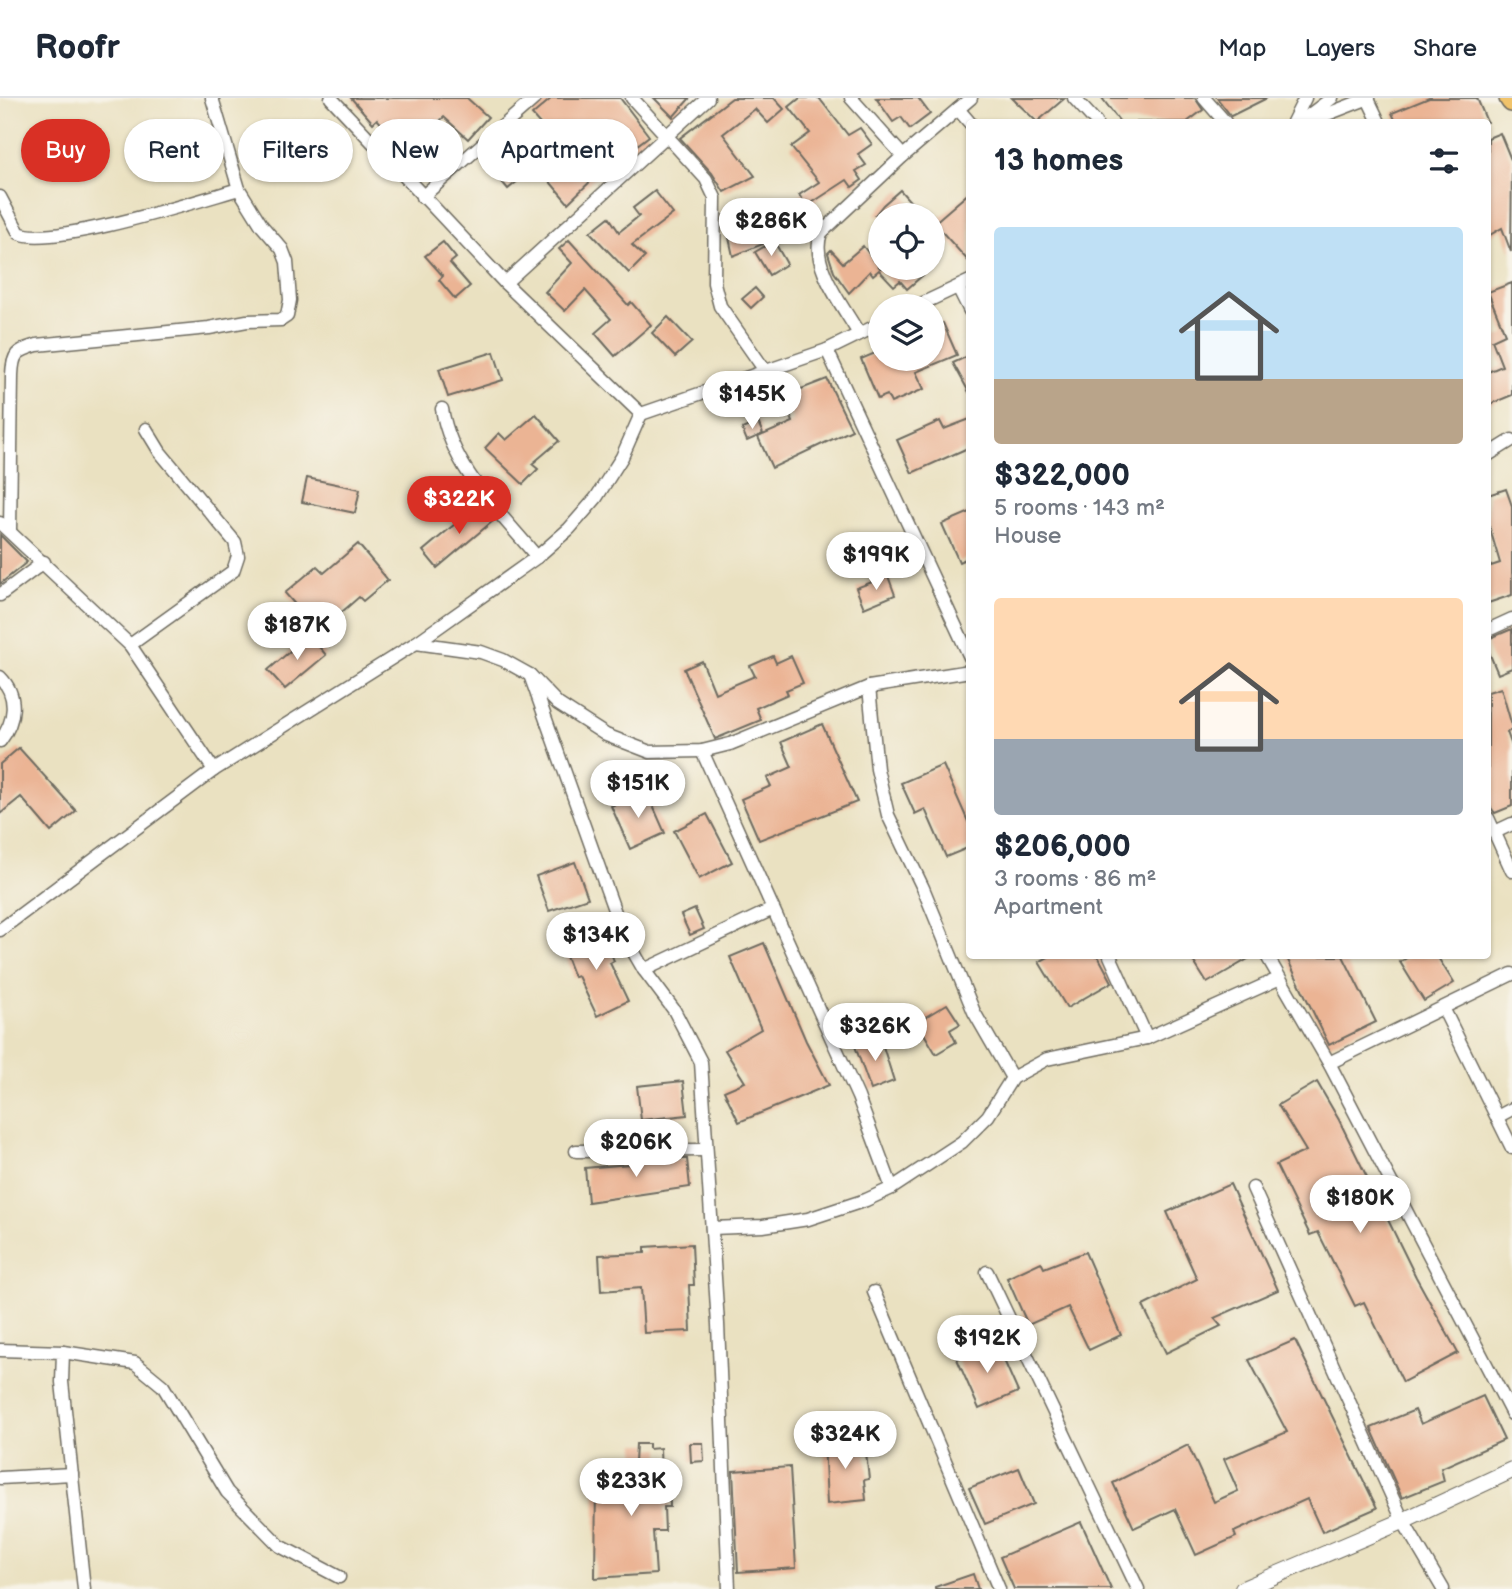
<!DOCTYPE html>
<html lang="en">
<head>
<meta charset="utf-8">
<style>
	body { margin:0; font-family:"Balsamiq Sans",sans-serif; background:#f2f2f3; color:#1f2937; height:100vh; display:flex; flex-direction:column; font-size:26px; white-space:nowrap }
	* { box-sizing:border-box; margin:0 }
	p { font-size:23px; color:#747a83 }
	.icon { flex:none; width:38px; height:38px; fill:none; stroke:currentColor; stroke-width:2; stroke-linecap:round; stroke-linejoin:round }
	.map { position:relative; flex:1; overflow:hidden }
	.details { position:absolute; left:966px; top:21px; width:525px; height:840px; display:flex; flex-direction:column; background:#fff; border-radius:7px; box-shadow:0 2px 5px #0004 }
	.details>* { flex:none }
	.guide { position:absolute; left:21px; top:21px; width:665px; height:63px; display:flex; gap:14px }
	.tools { position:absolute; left:868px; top:105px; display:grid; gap:14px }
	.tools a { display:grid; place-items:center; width:77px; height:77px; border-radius:50%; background:#fff; box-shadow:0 2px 5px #0004; font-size:35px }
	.price { position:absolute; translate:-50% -60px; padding:0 16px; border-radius:24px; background:#fff; color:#222; font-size:23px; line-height:46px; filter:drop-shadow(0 2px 4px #0008) }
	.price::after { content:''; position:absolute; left:50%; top:42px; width:21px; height:16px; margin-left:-10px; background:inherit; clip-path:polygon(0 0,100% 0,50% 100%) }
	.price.current { background:#d93025; color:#fff }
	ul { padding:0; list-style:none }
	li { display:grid; align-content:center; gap:14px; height:371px; padding:0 28px }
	li span { display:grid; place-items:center; height:217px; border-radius:7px; color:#555 }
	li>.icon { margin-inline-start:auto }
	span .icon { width:126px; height:126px; fill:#fffc; stroke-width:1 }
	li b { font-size:30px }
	h2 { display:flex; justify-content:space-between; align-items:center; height:84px; padding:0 28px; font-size:30px }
	.pill { padding:0 24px; border-radius:32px; background:#fff; box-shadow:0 2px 5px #0004; font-size:24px; line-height:63px }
	.pill.current { background:#d93025; color:#fff }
	header { display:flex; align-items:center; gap:42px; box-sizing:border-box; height:98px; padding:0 35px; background:#fff; border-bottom:2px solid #e0e1e3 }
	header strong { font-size:33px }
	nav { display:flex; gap:38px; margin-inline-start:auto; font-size:24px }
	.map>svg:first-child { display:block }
	.building { fill:#ebb494 }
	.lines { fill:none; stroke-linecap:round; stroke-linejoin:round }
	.minor-casing { stroke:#6e6b60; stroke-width:15 }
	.tertiary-casing { stroke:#6e6b60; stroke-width:18 }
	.primary-casing { stroke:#6e6b60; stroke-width:24 }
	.minor { stroke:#fff; stroke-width:12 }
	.tertiary { stroke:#fff; stroke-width:16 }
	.primary { stroke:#f1c36a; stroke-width:21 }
</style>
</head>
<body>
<header>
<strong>Roofr</strong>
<nav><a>Map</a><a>Layers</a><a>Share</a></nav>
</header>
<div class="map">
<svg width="1512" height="1491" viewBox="0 0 1512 1491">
	<rect width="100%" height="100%" fill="#f7f3e8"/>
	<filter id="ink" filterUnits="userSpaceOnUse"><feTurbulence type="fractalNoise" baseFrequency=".0143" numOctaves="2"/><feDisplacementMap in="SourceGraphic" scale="14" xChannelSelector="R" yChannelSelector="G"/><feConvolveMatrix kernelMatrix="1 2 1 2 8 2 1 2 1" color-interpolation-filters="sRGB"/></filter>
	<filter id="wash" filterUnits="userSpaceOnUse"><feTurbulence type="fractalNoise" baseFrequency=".00686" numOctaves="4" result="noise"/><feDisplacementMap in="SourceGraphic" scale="28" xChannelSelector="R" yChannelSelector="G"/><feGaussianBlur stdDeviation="1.57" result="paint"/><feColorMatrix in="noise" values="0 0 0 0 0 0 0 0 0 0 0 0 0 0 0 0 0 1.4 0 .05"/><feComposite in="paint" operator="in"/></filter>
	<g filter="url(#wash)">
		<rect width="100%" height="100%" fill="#eae1c1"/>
		<g id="blocks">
			<g class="building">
				<polygon points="351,0 467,0 488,19 468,41 444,19 406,53 377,21 373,25"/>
				<polygon points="552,0 620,0 649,38 628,54 625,50 568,105 540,72 563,52 532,17"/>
				<polygon points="654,0 690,0 673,19"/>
				<polygon points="732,0 774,0 784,11 768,25 755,11 723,36 755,78 724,94 712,75 680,40"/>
				<polygon points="800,0 819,0 848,37 860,30 872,46 858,56 866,67 856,73 862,82 852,89 847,82 807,108 799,97 819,84 791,49 810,35 789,9"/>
				<polygon points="876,0 918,0 930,16 910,31 901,19 893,24"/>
				<polygon points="1012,0 1065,0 1037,24"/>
				<polygon points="1102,0 1195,0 1203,12 1187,24 1120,24"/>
				<polygon points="1217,0 1267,0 1231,18"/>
				<polygon points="1429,0 1477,0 1487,24 1396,24 1392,15"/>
				<polygon points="1500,35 1512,64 1511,154 1502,130 1488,138 1488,40"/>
				<polygon points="509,39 535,69 508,91 483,61"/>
				<polygon points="900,92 922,117 875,117 883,107"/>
				<polygon points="655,93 673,116 632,147 645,159 629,175 590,134 609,119 619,134 639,118 633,110"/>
				<polygon points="970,94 970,165 934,125"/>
				<polygon points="735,114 739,139 757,132 763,146 733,158 724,117"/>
				<polygon points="569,142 628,207 631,204 651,227 615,258 595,235 611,221 585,192 565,213 545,194 572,165 559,151"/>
				<polygon points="774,143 787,166 769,177 755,154"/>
				<polygon points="443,144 456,160 450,165 470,188 455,201 439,182 443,178 425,158"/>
				<polygon points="863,148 880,170 931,170 907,191 900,183 894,188 879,172 873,177 870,173 849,195 834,174 828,155 831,152 843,165"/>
				<polygon points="1512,185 1512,297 1488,307 1488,274 1502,268 1492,242 1505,236 1488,194"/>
				<polygon points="755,190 763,199 751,210 742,201"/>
				<polygon points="668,219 692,244 675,259 652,235"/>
				<polygon points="943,225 957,257 916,274 924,291 891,305 887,297 878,301 861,261 880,253 880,261 933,261 933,229"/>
				<polygon points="494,254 503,282 448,299 439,271"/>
				<polygon points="970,257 970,296 953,265"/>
				<polygon points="827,281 852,332 772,370 758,339 793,324 783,298"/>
				<polygon points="536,316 559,343 532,366 538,371 523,386 485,350 499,335 506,342"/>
				<polygon points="970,321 970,349 912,375 897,342 940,323 944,331"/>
				<polygon points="758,324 763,336 747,343 742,331"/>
				<polygon points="307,380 360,391 355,415 302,404"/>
				<polygon points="1506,391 1512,408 1512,497 1488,505 1488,469 1500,465 1488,424 1488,397"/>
				<polygon points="480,405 494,422 437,470 423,453"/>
				<polygon points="970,414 970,459 959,464 942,426"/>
				<polygon points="0,437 27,464 0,486"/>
				<polygon points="358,446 388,482 363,503 359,499 319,534 285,495 317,468 324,475"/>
				<polygon points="888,478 895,497 864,510 856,490"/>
				<polygon points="1512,531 1512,570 1498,576 1488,552 1488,541"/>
				<polygon points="309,537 326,557 285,591 268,572"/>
				<polygon points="773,558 776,565 791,558 803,585 786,592 788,596 756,610 761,622 715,641 684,571 702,563 715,595 755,578 750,568"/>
				<polygon points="1501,590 1512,628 1512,632 1507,634 1512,648 1512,708 1495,715 1488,706 1488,594"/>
				<polygon points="822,626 857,704 759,742 741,701 771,688 767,680 792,669 781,644"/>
				<polygon points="19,650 76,713 51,734 21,699 0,716 0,666"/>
				<polygon points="943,667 970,728 970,749 946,759 925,711 915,716 901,685"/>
				<polygon points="646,692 665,735 630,751 611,708"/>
				<polygon points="707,716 732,764 699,781 674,733"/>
				<polygon points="575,764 588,800 549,813 536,778"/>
				<polygon points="695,811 704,831 690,837 681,817"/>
				<polygon points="602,832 614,863 610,865 628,903 597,918 578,878 574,879 562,848"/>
				<polygon points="764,845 806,943 829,987 739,1024 724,993 745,984 725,952 761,931 730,859"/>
				<polygon points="1050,858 1098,858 1112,884 1067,910 1039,864"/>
				<polygon points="1190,858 1253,858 1207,885"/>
				<polygon points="1286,858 1343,858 1376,924 1329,947"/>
				<polygon points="1410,858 1437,858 1454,885 1424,903 1400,864"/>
				<polygon points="947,906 960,926 950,932 956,944 936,956 917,924"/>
				<polygon points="880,939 894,983 871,992 855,948"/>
				<polygon points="683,983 687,1017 641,1022 637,988"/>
				<polygon points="1317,984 1339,1022 1416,1179 1458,1255 1403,1284 1364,1204 1355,1208 1318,1134 1310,1137 1276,1067 1306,1053 1278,1007"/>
				<polygon points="639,1061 687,1061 690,1089 588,1104 585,1070 640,1065"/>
				<polygon points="1230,1086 1278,1192 1214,1220 1221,1228 1166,1255 1143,1208 1197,1181 1167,1114"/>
				<polygon points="692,1146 694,1187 689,1187 691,1233 644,1235 641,1190 601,1193 599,1157 645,1155 645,1149"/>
				<polygon points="1085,1154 1121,1237 1089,1252 1068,1209 1028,1227 1007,1180 1041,1164 1044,1170"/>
				<polygon points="1295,1242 1377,1410 1322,1434 1307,1401 1234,1434 1236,1439 1196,1457 1175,1411 1134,1430 1113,1385 1188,1347 1214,1404 1238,1393 1224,1361 1287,1334 1249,1262"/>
				<polygon points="996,1244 1018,1294 979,1311 957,1261"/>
				<polygon points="1483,1298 1504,1342 1441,1370 1444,1383 1402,1400 1371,1330 1415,1312 1421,1326"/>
				<polygon points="859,1339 861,1356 866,1355 869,1381 864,1382 866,1402 827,1406 824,1342"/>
				<polygon points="690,1345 703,1345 704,1363 691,1364"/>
				<polygon points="636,1346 649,1346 649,1351 660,1350 661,1378 669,1377 670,1409 664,1409 665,1433 653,1433 656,1476 595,1480 596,1383 634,1382"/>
				<polygon points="790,1369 796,1470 738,1474 733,1373"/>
				<polygon points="1019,1370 1034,1406 985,1426 969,1390"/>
				<polygon points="1081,1424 1111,1491 1014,1491 1000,1459"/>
				<polygon points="973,1476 978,1491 935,1491 935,1489"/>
			</g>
		</g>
	</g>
	<g filter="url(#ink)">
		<use href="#blocks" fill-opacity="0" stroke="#6e6b60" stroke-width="2"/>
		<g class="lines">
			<g class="minor-casing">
				<g id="minor">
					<polyline points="331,0 505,185 641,316"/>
					<polyline points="632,0 706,81 715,100 714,185 720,208 766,274"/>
					<polyline points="851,0 903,58"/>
					<polyline points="1074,0 1096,24"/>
					<polyline points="1204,0 1225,24"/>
					<polyline points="1368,1 1379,24"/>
					<polyline points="958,11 970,25"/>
					<polyline points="1304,21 1332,0"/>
					<polyline points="1293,24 1305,0"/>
					<polyline points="1307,24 1369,0"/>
					<path d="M0,99L19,135C51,150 200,102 239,91"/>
					<polyline points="422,99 535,0"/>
					<polyline points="505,185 708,0"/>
					<polyline points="958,189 970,213"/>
					<polyline points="917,208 970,183"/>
					<path d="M859,236C844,209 809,167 821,135L903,58L971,0"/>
					<polyline points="827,252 970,559"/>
					<path d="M442,311C452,371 499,413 537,459"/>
					<polyline points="641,316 827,252 880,226"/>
					<polyline points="1488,357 1512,342"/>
					<polyline points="0,425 130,547 214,672"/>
					<path d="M10,433L12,277C13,256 16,253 37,247L209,230L247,223L281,222L287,218L290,202L287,164L282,151L262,128L239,91L212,0"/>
					<polyline points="0,497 44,464"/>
					<polyline points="1488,532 1512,521"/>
					<polyline points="416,545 481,554 503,562 530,577 558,606 606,637 650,654 702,653 730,646 869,589 970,573"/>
					<polyline points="130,547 233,473 238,458 235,444 160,354 146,331"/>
					<polyline points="530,577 622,834 644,872 674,912 701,964 718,1226 729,1491"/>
					<path d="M0,579C19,598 15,624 0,643"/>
					<polyline points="869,589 877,671 888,717 923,790 974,914 1012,980"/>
					<polyline points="702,653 858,999 892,1090"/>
					<polyline points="1488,720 1512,773"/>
					<polyline points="1495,734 1512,726"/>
					<polyline points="0,832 214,672 416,545 537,459 569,431 596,400 622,359 641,316"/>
					<polyline points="1110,858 1147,940"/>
					<polyline points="1267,858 1329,965 1512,1316"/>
					<polyline points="644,872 773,811"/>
					<polyline points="1444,912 1512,1050"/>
					<polyline points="1329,965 1512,876"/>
					<polyline points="1497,1019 1512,1011"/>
					<polyline points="576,1053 706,1052"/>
					<polyline points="1253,1090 1403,1423 1443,1491"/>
					<polyline points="712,1130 763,1128 808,1121 866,1102 892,1090 962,1044 988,1018 1012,980 1047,961 1147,940 1278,881"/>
					<polyline points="987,1174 1138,1491"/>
					<polyline points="874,1194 999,1491"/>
					<polyline points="0,1252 63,1254 62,1284 84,1491"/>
					<polyline points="63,1254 135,1265 163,1288 227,1394 280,1448 339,1479"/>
					<polyline points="0,1380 72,1376"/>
				</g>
			</g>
			<g class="tertiary-casing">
				<polyline id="tertiary" points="1243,1491 1403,1423 1512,1372"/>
			</g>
			<g class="primary-casing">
				<polyline id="primary" points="1510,0 1512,3"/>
			</g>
			<use href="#minor" class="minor"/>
			<use href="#tertiary" class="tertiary"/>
			<use href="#primary" class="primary"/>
		</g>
	</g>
</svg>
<div class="tools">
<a><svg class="icon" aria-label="locate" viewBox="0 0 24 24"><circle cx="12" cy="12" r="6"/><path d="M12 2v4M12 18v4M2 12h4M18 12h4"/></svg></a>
<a><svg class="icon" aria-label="layers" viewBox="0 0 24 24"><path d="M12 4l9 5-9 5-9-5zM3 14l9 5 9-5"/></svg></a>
</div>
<b class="price" style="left:771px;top:160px">$286K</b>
<b class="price" style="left:752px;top:333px">$145K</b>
<b class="price current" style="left:459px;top:438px">$322K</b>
<b class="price" style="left:876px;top:494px">$199K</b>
<b class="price" style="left:297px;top:564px">$187K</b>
<b class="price" style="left:638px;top:722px">$151K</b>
<b class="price" style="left:596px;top:874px">$134K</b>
<b class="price" style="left:875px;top:965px">$326K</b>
<b class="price" style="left:636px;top:1081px">$206K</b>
<b class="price" style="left:1360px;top:1137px">$180K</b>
<b class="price" style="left:987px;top:1277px">$192K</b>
<b class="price" style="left:845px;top:1373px">$324K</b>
<b class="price" style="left:631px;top:1420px">$233K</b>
<div class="guide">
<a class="pill current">Buy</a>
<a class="pill">Rent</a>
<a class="pill">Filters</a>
<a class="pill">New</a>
<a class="pill">Apartment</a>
</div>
<section class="details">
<h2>13 homes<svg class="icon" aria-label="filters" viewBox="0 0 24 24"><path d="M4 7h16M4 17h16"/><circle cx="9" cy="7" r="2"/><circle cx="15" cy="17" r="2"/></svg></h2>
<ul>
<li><span style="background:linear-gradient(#bfe0f5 70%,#b9a48a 0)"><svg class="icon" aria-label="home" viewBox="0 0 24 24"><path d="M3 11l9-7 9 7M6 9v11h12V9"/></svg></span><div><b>$322,000</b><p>5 rooms · 143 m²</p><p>House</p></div></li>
<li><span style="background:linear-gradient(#ffd9b3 65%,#9aa5b1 0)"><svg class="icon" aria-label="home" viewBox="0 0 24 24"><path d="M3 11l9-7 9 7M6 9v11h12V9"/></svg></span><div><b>$206,000</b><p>3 rooms · 86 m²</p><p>Apartment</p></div></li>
</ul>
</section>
</div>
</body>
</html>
